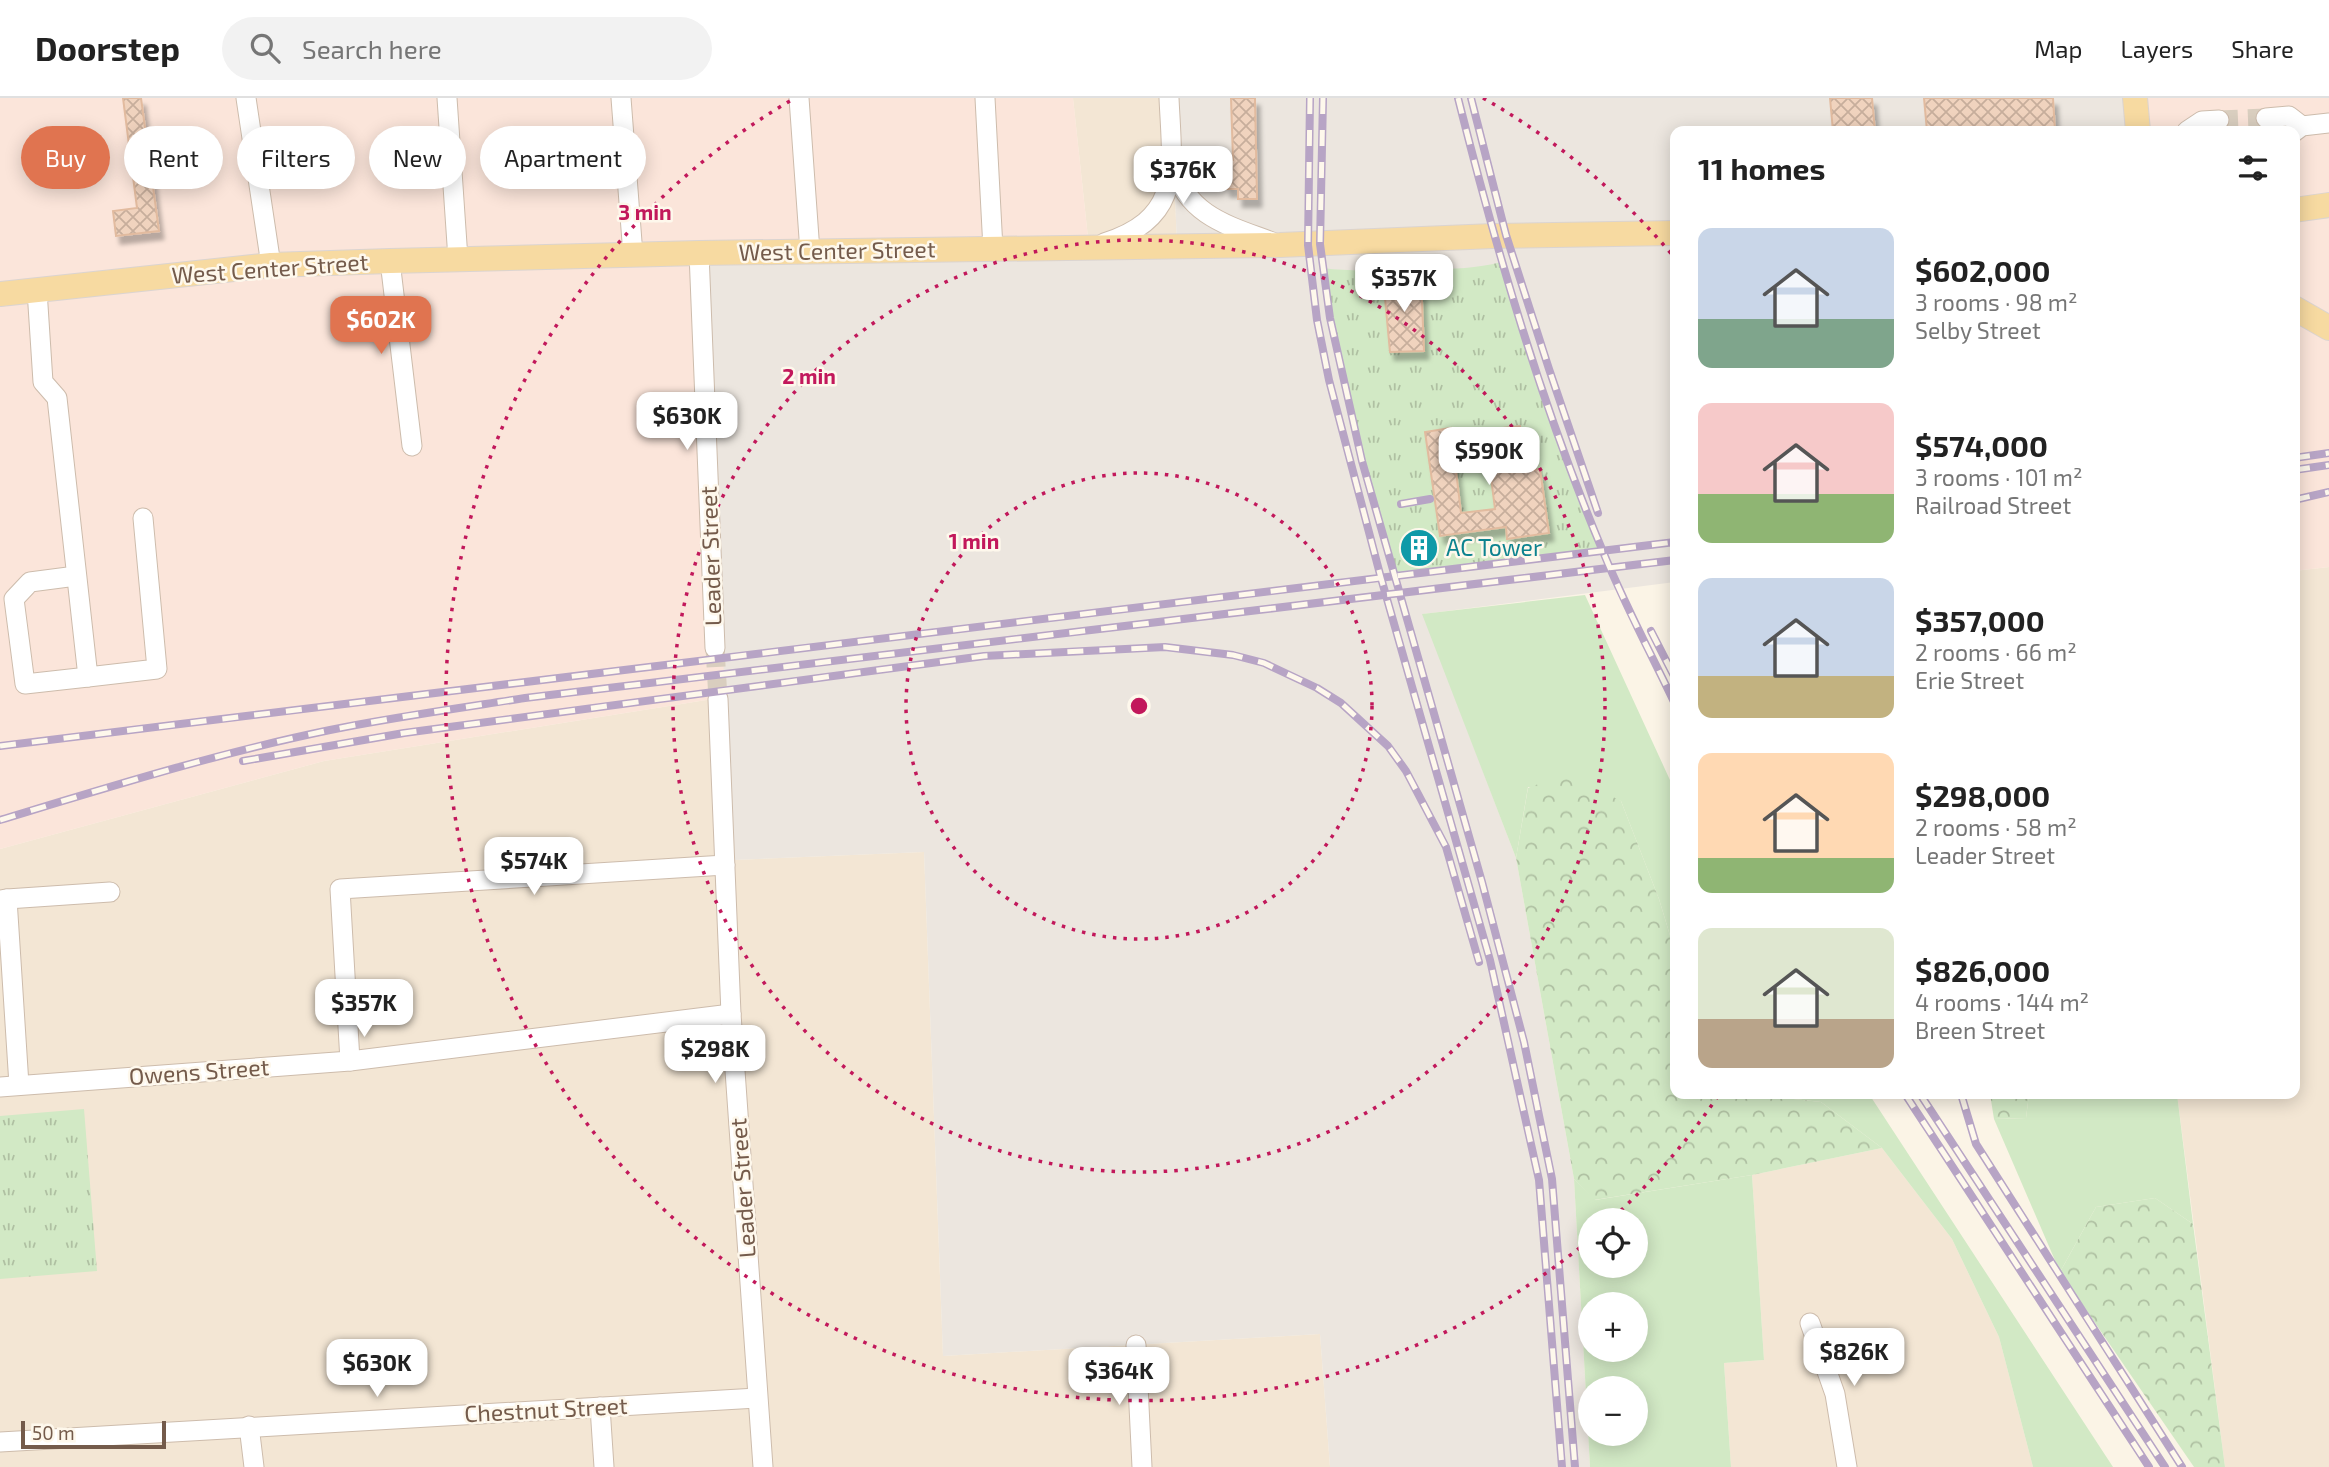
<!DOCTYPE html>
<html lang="en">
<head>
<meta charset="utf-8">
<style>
	body { margin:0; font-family:"Exo 2",sans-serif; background:#f2f2f2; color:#222; height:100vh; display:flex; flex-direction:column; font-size:26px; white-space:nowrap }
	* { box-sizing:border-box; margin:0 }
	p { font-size:23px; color:#767676 }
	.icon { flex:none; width:38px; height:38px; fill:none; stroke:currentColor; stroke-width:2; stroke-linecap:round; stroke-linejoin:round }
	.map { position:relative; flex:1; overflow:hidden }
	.side { position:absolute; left:1670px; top:28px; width:630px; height:973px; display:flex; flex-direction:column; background:#fff; border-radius:14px; box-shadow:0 4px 18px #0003 }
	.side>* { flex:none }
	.hud { position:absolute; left:21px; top:28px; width:665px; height:63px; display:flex; gap:14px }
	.buttons { position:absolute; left:1578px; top:1110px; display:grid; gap:14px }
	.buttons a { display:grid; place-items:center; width:70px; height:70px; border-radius:50%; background:#fff; box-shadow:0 4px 18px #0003; font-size:35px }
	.scale { position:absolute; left:21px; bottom:18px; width:145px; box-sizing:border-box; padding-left:7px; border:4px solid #745b4b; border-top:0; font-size:19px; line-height:24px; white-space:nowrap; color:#745b4b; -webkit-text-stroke:5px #fef8ec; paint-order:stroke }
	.price { position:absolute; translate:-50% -60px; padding:0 16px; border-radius:14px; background:#fff; color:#222; font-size:23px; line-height:46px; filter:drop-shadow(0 2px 4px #0008) }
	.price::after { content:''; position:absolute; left:50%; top:42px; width:21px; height:16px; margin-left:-10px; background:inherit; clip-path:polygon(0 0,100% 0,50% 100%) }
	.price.current { background:#e07450; color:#fff }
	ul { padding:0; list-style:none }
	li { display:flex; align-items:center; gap:21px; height:175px; padding:0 28px }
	li span { display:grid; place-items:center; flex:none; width:196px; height:140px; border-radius:14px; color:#555 }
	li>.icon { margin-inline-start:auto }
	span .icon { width:84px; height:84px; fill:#fffc; stroke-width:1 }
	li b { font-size:30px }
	h2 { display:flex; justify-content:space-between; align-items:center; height:84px; padding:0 28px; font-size:30px }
	.chip { padding:0 24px; border-radius:32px; background:#fff; box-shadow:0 4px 18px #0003; font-size:24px; line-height:63px }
	.chip.current { background:#e07450; color:#fff }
	header { display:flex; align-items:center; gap:42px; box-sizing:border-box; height:98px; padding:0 35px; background:#fff; border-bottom:2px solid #e0e0e0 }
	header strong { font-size:33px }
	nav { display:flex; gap:38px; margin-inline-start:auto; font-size:24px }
	.search { width:490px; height:63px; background:#f2f2f2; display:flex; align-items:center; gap:18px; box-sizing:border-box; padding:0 24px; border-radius:38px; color:#767676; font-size:26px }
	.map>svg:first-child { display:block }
	.residential { fill:#f3e6d4 }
	.commercial { fill:#fbe5da }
	.industrial { fill:#ece6df }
	.green { fill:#d2e9c5; fill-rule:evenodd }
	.forest { fill:url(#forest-crowns) }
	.park { fill:url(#park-tufts) }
	.building { fill:url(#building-cross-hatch); stroke:#e2bb9f; stroke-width:2; filter:url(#shadow) }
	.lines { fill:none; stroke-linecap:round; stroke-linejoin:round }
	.minor-tunnel { stroke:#d9cebf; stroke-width:19; stroke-dasharray:19 10; stroke-linecap:butt }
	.minor-casing { stroke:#cdbcac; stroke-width:21 }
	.major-casing { stroke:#dbd4d0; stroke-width:26 }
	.minor { stroke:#fff; stroke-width:19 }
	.major { stroke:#f7daa1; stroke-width:24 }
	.rail-casing { stroke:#b7a4c5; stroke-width:8 }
	.rail { stroke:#fef8ec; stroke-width:5; stroke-dasharray:16; stroke-linecap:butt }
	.ring { fill:none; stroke:#c2185b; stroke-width:3.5; stroke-dasharray:3.5 7 }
	.labels { text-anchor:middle; stroke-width:5; stroke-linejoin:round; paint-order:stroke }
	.street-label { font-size:23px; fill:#745b4b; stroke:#fef8ec }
	.culture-label { font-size:23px; fill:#0d838f; stroke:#fef8ec; text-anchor:start }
	.centre { fill:#c2185b; stroke:#fef8ec; stroke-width:3.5 }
	.ring-label { font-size:21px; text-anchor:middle; font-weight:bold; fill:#c2185b; stroke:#fef8ec; stroke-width:5; stroke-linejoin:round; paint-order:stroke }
</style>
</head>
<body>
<header>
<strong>Doorstep</strong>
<div class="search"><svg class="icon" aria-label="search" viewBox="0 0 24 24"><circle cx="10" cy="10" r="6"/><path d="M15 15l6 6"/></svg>Search here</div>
<nav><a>Map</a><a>Layers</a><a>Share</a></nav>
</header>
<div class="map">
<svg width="2329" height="1369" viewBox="0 0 2329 1369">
	<defs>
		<pattern id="forest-crowns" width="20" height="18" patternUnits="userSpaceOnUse" patternTransform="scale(1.75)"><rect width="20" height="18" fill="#d2e9c5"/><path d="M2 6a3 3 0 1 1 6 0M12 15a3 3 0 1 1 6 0" fill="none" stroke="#afc0a2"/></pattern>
		<pattern id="park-tufts" width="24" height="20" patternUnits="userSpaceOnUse" patternTransform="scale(1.75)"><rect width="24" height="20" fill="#d2e9c5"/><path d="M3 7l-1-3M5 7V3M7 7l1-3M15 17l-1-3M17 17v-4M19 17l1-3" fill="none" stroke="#afc0a2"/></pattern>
		<pattern id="building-cross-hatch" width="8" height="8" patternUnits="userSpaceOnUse" patternTransform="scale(1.75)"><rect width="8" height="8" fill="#f0d3be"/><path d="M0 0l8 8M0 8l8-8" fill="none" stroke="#c7ae9c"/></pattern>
		<filter id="shadow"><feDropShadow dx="4.5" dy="8" stdDeviation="2" flood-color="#0004"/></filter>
	</defs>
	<rect width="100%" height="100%" fill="#fbf4e6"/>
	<g class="residential">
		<polygon points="1073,0 1171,0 1177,148 1089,149"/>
		<polygon points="2329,469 2329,1369 2225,1369 2177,996 2294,996 2294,473"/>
		<polygon points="725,599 735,762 924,754 943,1258 1320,1236 1330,1369 0,1369 0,751 324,663"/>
		<polygon points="1882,1050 1952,1141 1999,1239 2033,1369 1731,1369 1724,1265 1764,1262 1752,1077"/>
	</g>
	<g class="commercial">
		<polygon points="0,0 1073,0 1089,149 725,599 324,663 0,751"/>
		<polygon points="2135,0 2329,0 2329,469 2294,473 2294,33 2138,33"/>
	</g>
	<polygon class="industrial" points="1171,0 2135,0 2138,33 1675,33 1675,484 1423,516 1516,760 1574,1081 1590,1369 1330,1369 1320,1236 943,1258 924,754 735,762 699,155 1177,148"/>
	<g class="green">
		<polygon points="1585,497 1675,693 1675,854 1659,801 1621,703 1528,689 1516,760 1422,516"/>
		<polygon points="1749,996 1869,996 2113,1369 2033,1369 1999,1239 1952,1141 1882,1050 1821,1004"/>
		<polygon points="2029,996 2177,996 2193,1126 2155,1100 2096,1109 2060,1174 1994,1021 2026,1020"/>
		<path d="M1752,1077L1764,1262L1724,1265L1731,1369H1590L1574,1081L1595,1102ZM1591,1122H1636V1167H1591ZM1591,1206H1636V1251H1591ZM1591,1290H1636V1335H1591Z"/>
	</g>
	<g class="forest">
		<polygon points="1567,675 1621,703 1659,801 1675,854 1675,996 1749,996 1821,1004 1882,1050 1752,1077 1594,1102 1574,1081 1516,760 1528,690"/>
		<polygon points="1990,996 2029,996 2026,1020 1994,1021"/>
		<polygon points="2155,1100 2193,1126 2225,1369 2194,1369 2060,1174 2096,1109"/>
	</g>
	<g class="park">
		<path d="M1501,164L1534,273L1602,454L1394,478C1366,376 1337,275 1323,170C1352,174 1381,172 1410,171C1441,171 1471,172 1501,164Z"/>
		<polygon points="84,1011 97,1173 0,1181 0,1018"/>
	</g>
	<g class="building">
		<polygon points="123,0 141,0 159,133 116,138 113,113 137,110"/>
		<polygon points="1231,0 1255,0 1257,101 1238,101 1238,91 1226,91 1225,62 1233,62"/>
		<polygon points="1830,0 1872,0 1875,33 1833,33"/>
		<polygon points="1924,0 2053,0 2055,33 1927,33"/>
		<polygon points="1383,179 1421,179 1424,253 1390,254"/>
		<polygon points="1520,328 1526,373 1540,371 1549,435 1507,441 1506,429 1440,438 1425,334 1451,330 1461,415 1495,411 1485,332"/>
	</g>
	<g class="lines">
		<g class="minor-tunnel">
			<polyline points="2219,22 2266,20"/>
			<polyline points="715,550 718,601"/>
		</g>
		<g class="minor-casing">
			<g id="minor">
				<polyline points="246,0 271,167"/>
				<polyline points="447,0 458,161"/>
				<polyline points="621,0 633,157"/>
				<polyline points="799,0 810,154"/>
				<polyline points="985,0 993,151"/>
				<polyline points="2266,20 2289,18 2302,28"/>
				<polyline points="2187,33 2202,23 2219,22"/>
				<polyline points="2294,34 2302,28 2329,25"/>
				<path d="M1174,69C1187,118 1230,128 1272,144"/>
				<path d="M1104,145C1184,120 1172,69 1169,0"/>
				<polyline points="699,155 715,550"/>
				<polyline points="390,163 412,348"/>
				<polyline points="37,192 43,284 57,300 88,579 157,571 143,420"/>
				<polyline points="76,478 30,484 14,501 25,586 88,579"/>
				<polyline points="718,601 731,916 763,1369"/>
				<polyline points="7,801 110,794"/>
				<polyline points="0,802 7,801 19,987"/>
				<polyline points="350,963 340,791 725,767"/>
				<polyline points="0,989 350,963 731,916"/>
				<polyline points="1810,1225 1835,1296 1847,1369"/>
				<polyline points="1136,1247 1142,1369"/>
				<polyline points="600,1309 604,1369"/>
				<polyline points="249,1328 254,1369"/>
				<polyline points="0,1344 757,1300"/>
			</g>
		</g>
		<g class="major-casing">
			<g id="major">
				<polyline points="2135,0 2138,33"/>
				<polyline points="2294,112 2329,107"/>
				<polyline points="0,196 271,167 390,163 699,155 1280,147 1493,138 1675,135"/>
				<polyline points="2294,210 2329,230"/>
			</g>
		</g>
		<use href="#minor" class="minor"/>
		<use href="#major" class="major"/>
		<g class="rail-casing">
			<g id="rail">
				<polyline points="1310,0 1308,147 1317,222 1329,282 1381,480 1490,862 1539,1082 1562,1369"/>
				<polyline points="1323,0 1320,146 1330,220 1362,363 1482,784 1524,944 1552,1081 1575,1369"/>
				<path d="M1458,0C1497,155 1542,309 1604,456C1625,507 1651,556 1675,606"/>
				<polyline points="1471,0 1506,137 1549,271 1598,415"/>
				<polyline points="2294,360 2329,355"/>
				<polyline points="2294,372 2329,367"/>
				<polyline points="2294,402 2329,394"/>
				<polyline points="1401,406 1430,401"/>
				<polyline points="1651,533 1675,580"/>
				<polyline points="0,648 1675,444"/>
				<polyline points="243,663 404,635 984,558 1165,549 1233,557 1264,565 1317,590 1341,605 1388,648 1406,673 1446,749 1479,864"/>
				<path d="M0,722C109,689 218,655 330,632C394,619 460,610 525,600L1675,462"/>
				<polyline points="1905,996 2149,1369"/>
				<polyline points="1920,996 2165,1369"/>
				<polyline points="1961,996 1976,1046 2182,1369"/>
			</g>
		</g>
		<use href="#rail" class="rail"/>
	</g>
	<g class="ring">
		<circle cx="1139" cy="608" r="233"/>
		<circle cx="1139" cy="608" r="466"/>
		<path d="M1718 998A698 698 0 0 1 1615 1118M1588 1143A698 698 0 1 1 795 0M1483 0A698 698 0 0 1 1674 159"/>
	</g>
	<defs>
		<g id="building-disc" transform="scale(2.0125)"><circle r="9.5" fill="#0f9aa8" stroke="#fef8ec"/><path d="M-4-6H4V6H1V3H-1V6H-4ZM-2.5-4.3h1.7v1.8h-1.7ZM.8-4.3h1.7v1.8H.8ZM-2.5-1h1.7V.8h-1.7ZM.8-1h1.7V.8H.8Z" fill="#fff"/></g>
	</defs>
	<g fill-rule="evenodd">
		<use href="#building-disc" x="1419" y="450"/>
	</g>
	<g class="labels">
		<g class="street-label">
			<text transform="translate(837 153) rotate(-1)" y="8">West Center Street</text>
			<text transform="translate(270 171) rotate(-4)" y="8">West Center Street</text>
			<text transform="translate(711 458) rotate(-92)" y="8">Leader Street</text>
			<text transform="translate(199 974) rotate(-4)" y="8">Owens Street</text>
			<text transform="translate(743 1090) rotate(-94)" y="8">Leader Street</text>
			<text transform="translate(546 1312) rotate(-3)" y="8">Chestnut Street</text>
		</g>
		<g class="culture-label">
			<text x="1446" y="458">AC Tower</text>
		</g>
	</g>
	<circle cx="1139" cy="608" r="10" class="centre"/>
	<g class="ring-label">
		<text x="645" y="122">3 min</text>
		<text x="809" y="286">2 min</text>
		<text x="974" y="451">1 min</text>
	</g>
</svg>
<div class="buttons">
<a><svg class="icon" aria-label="locate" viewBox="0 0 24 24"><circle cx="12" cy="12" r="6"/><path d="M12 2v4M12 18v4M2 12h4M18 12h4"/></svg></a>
<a>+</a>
<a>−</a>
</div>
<div class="scale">50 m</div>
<b class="price" style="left:1183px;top:108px">$376K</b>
<b class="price" style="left:1404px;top:216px">$357K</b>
<b class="price current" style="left:381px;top:258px">$602K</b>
<b class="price" style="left:687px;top:354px">$630K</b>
<b class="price" style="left:1489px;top:389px">$590K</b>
<b class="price" style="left:534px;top:799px">$574K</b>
<b class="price" style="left:364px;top:941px">$357K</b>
<b class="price" style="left:715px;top:987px">$298K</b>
<b class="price" style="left:1854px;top:1290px">$826K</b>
<b class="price" style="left:377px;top:1301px">$630K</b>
<b class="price" style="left:1119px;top:1309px">$364K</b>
<div class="hud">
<a class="chip current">Buy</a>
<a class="chip">Rent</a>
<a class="chip">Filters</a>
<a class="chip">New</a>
<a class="chip">Apartment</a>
</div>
<section class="side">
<h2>11 homes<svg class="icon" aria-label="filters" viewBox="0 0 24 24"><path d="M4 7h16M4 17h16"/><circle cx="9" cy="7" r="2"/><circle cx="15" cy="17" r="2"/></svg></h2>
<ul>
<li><span style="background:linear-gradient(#c9d6e8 65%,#7fa58c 0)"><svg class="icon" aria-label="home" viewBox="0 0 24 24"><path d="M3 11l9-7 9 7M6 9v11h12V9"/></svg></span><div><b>$602,000</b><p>3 rooms · 98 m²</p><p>Selby Street</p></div></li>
<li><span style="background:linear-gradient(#f6c9c9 65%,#8fb573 0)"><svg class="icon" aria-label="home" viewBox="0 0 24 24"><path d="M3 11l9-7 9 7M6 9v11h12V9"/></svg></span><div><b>$574,000</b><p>3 rooms · 101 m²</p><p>Railroad Street</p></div></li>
<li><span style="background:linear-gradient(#c9d6e8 70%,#c2b280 0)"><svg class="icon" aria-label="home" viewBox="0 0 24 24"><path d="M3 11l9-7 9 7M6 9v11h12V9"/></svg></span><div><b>$357,000</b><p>2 rooms · 66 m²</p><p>Erie Street</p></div></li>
<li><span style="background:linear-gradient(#ffd9b3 75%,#8fb573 0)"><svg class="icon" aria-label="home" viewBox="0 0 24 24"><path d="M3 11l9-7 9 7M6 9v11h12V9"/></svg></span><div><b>$298,000</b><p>2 rooms · 58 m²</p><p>Leader Street</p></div></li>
<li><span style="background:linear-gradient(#dfe7d0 65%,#b9a48a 0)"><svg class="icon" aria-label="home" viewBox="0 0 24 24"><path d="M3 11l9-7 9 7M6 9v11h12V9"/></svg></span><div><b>$826,000</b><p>4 rooms · 144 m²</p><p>Breen Street</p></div></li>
</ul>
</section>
</div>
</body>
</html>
